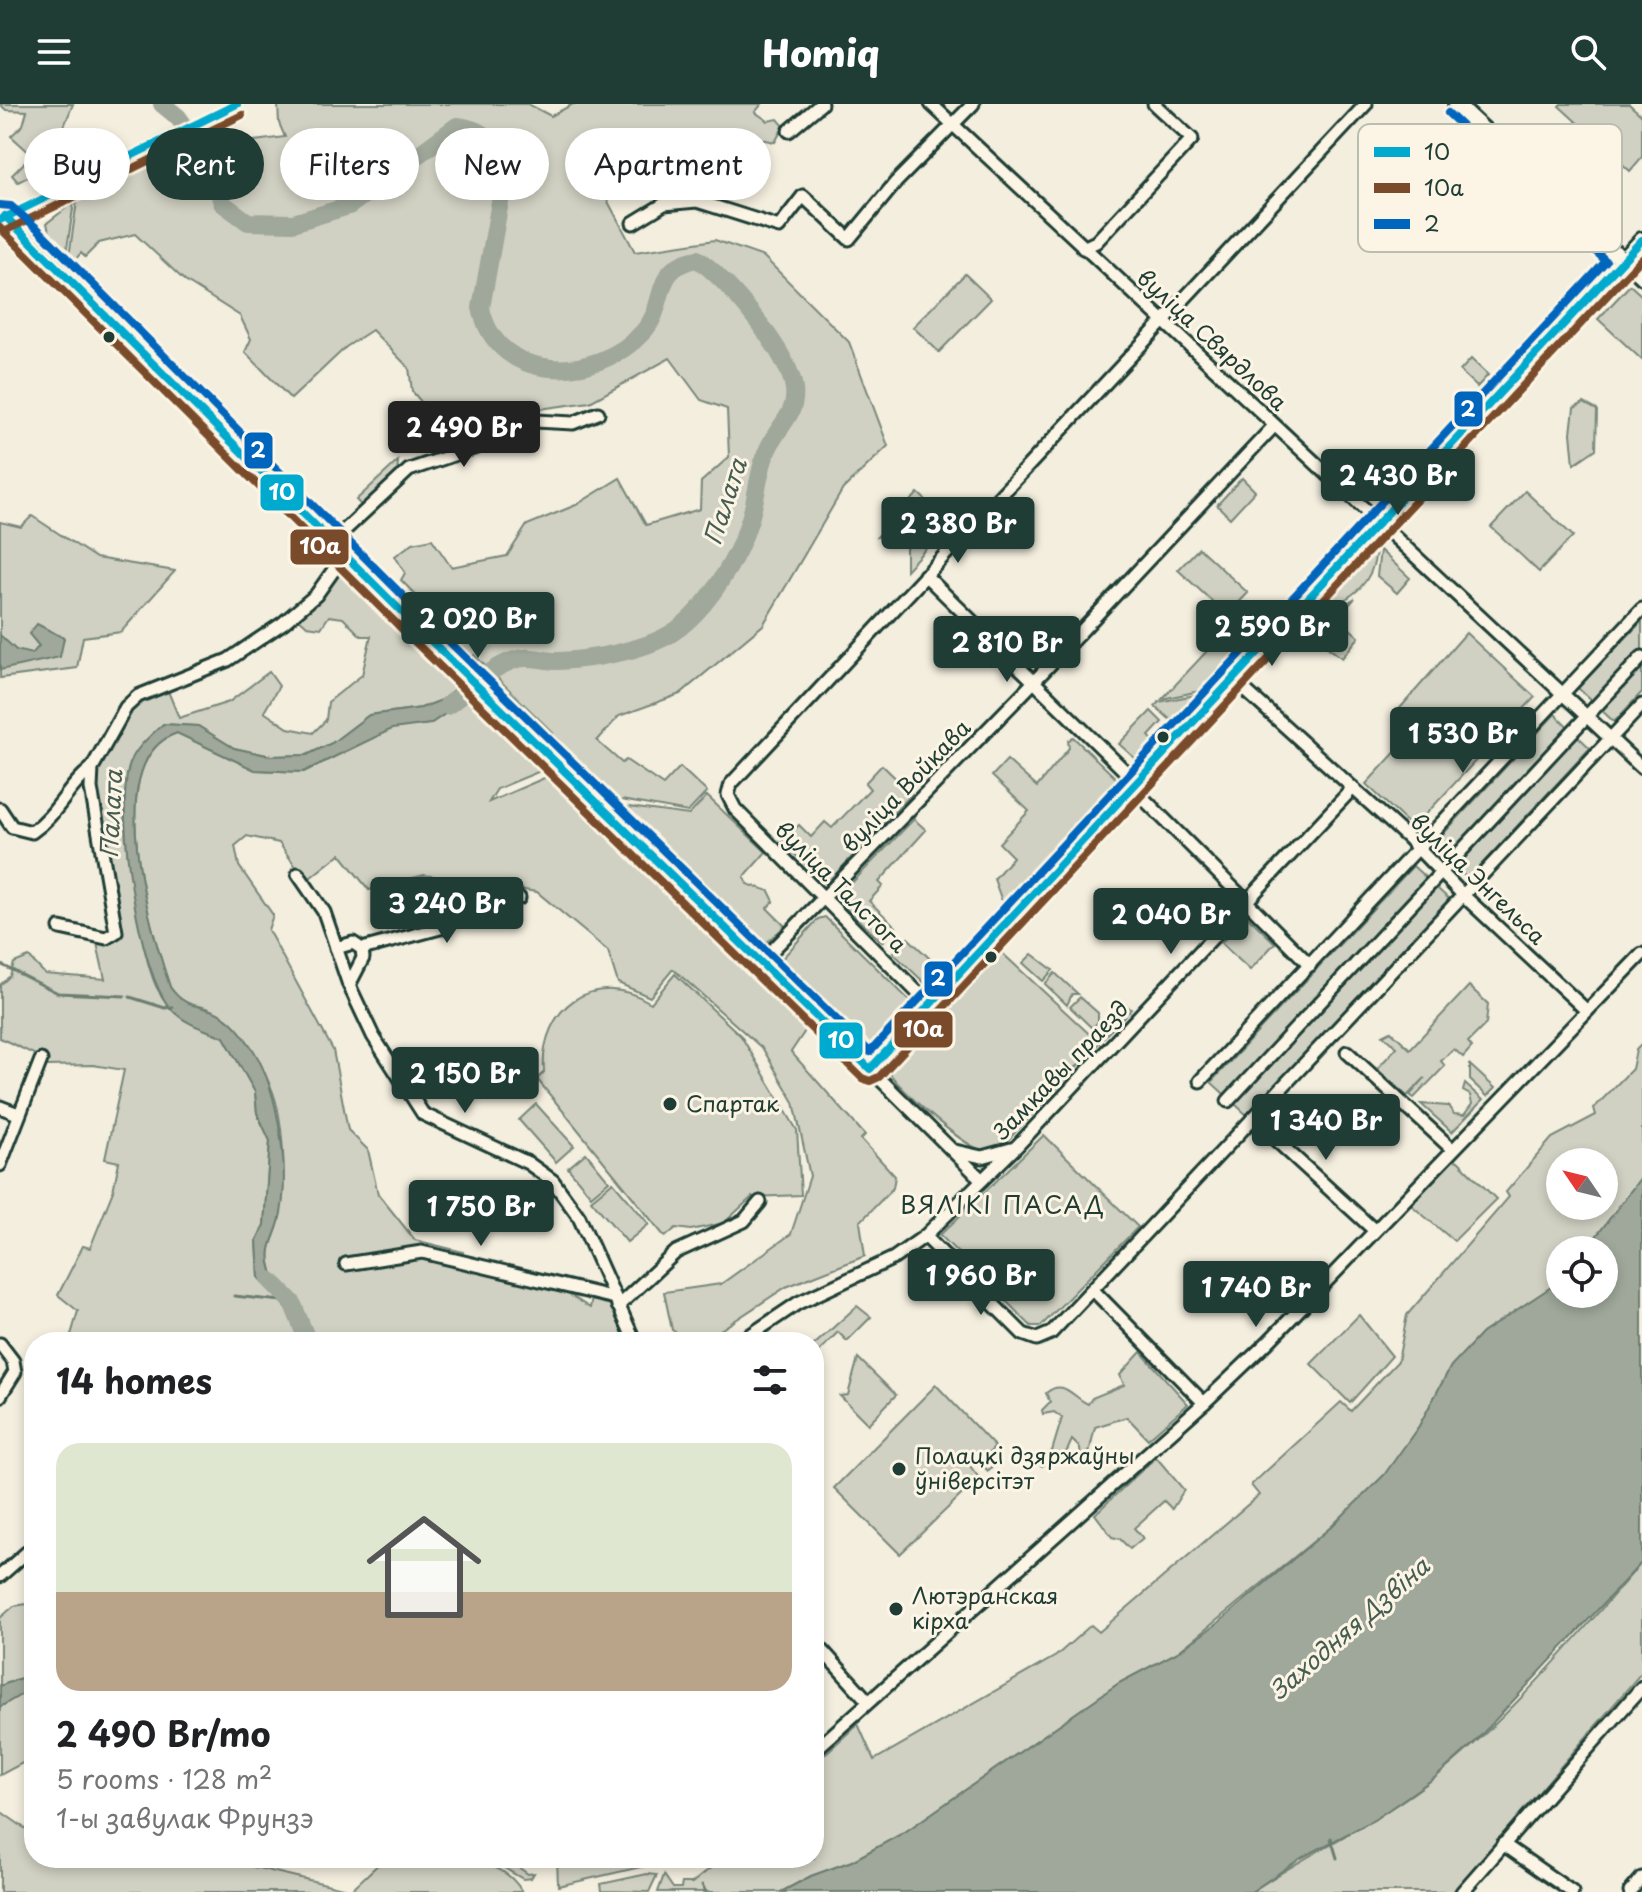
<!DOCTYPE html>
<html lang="en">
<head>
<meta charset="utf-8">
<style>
	body { margin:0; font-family:"Playpen Sans",sans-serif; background:#f2f2f2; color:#202124; height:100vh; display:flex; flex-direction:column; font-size:30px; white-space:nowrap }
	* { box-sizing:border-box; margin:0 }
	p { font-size:26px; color:#757577 }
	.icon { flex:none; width:44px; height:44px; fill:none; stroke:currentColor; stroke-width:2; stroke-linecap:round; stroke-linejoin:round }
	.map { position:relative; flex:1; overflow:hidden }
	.sheet { position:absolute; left:24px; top:1228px; width:800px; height:536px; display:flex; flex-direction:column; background:#fff; border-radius:32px; box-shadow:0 4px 12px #0003 }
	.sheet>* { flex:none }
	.hud { position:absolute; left:24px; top:24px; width:800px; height:72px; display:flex; gap:16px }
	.needle { width:52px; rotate:305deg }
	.fabs { position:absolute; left:1546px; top:1044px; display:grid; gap:16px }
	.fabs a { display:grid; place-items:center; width:72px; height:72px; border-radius:50%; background:#fff; box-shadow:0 4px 12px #0003; font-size:40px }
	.price { position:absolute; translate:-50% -68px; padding:0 18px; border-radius:8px; background:#1f3d34; color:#fff; font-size:26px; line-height:52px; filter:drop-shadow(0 2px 4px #0008) }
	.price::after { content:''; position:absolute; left:50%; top:48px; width:24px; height:18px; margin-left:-12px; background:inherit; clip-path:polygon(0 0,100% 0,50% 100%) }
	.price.active { background:#222; color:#fff }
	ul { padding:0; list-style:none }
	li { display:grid; align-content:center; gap:16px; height:424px; padding:0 32px }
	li+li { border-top:2px solid #e0e0e0 }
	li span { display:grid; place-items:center; height:248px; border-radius:24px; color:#555 }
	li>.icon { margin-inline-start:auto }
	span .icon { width:144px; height:144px; fill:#fffc; stroke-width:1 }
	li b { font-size:34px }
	h2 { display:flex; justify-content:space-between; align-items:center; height:96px; padding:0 32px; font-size:34px }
	.chip { padding:0 28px; border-radius:36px; background:#fff; box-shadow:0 4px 12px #0003; font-size:28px; line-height:72px }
	.chip.active { background:#1f3d34; color:#fff }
	header { display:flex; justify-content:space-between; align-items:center; height:104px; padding:0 32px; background:#1f3d34; color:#fff; font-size:36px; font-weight:800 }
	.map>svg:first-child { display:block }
	.green { fill:#d0d1c2; stroke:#78877b; stroke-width:2; fill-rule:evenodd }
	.water { fill:#a0a89b; stroke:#6c7d72; stroke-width:2 }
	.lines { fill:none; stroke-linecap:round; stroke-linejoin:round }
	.stream { stroke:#6c7d72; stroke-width:3 }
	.river { stroke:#a0a89b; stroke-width:18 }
	.minor-casing { stroke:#1f3d34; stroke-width:17 }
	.major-casing { stroke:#1f3d34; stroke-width:20 }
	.minor { stroke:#fcf5e5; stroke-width:11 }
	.major { stroke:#fcf5e5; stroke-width:14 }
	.bus-1-casing { stroke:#fcf5e5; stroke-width:14 }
	.bus-2-casing { stroke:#fcf5e5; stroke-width:14 }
	.bus-3-casing { stroke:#fcf5e5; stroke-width:14 }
	.bus-1 { stroke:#00a9ce; stroke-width:8 }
	.bus-2 { stroke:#7a4b2a; stroke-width:8 }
	.bus-3 { stroke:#0065bd; stroke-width:8 }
	.bus-dot { fill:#1f3d34; stroke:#fcf5e5; stroke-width:3 }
	.labels { text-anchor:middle; stroke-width:6; stroke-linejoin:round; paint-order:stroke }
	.street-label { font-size:22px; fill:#1f3d34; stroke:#fcf5e5 }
	.poi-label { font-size:22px; fill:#1f3d34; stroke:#fcf5e5; text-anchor:start }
	.water-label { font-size:24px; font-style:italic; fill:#465d53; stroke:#fcf5e5 }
	.neighbourhood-label { font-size:24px; letter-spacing:2px; fill:#1f3d34; stroke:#fcf5e5 }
	.key { fill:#fcf5e5; stroke:#babeb0; stroke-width:2 }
	.key-label { font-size:22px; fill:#1f3d34 }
	.line-badge { stroke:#fcf5e5; stroke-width:3 }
	.badge-label { font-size:22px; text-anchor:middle; font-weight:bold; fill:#fff }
</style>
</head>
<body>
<header><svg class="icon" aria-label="menu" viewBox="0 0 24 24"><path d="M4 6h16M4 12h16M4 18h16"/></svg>Homiq<svg class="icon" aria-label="search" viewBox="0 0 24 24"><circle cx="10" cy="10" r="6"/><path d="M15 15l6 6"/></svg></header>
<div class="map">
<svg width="1642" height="1788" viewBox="0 0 1642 1788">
	<rect width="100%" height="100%" fill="#f3eede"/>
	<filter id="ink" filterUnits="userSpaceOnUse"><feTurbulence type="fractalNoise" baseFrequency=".0125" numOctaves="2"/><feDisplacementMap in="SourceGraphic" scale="16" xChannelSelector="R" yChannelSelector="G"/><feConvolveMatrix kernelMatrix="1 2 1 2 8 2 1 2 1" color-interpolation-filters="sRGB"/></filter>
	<g filter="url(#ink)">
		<g class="green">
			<polygon points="0,0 73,0 63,25 47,38 54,60 18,78 12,71 32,51 11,32 23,21 27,7 6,6"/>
			<polygon points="278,0 528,0 551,12 573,0 762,0 755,8 768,17 778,15 784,22 775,38 737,30 728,43 691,31 683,46 664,44 597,77 635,148 715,136 764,153 849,238 888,342 843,385 763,521 680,590 619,612 597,637 622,659 626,656 663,681 680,663 707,688 688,708 616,695 554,638 553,629 474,551 469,556 429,517 429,505 401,476 405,469 395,452 413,439 432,435 451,463 507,452 527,421 576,401 620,374 646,421 700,405 701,378 729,353 727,305 701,296 670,254 590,298 525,307 429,349 421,340 437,317 412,287 409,264 372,226 346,243 291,295 245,248 251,235 240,212 185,177 135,130 99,139 85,153 81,149 73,158 69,153 77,97 150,57 166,72 216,42 285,33 279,19"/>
			<polygon points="1561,0 1629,0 1642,12 1642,53 1630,67 1559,2"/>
			<polygon points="74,98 66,151 50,133 47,119"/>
			<polygon points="965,170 991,195 939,248 913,223"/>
			<polygon points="1630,181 1642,192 1642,256 1598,215"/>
			<polygon points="1471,255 1488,271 1477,283 1460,267"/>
			<polygon points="1584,299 1597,306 1596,345 1574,360 1571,329 1574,304"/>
			<polygon points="398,357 397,370 363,403 356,396"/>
			<polygon points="1242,374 1255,387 1230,414 1217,401"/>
			<polygon points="1525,387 1573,432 1539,468 1491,423"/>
			<polygon points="918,389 951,419 877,433"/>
			<polygon points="32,412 96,454 175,467 121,528 83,533 77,564 0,574 0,418 21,423"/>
			<polygon points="946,423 906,466 906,444"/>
			<polygon points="942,424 905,442 893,435 892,432"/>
			<polygon points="1199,444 1248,489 1227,511 1178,466"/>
			<polygon points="1380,446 1410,474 1397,489 1377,472"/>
			<path d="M1376,448C1371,488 1345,495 1313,514Z"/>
			<path d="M340,468L458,582L442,596L421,604L369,611L332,639L307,651L271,652L234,644L198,622L163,620C152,640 133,663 126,684C117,713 142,856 157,884C172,913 196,923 224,933L255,988L257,1009L270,1036L264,1121L257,1136L259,1174L291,1209L301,1238H69L78,1207L58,1191L83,1142L90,1144L113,1087L119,1058L105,1055L124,966L93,961L47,962L36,951L0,934V881L10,872L14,859L29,853L45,870L105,875L96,835L121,831L105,740L107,726L101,722L95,685L101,656L130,606L143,596L168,587L179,614L229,598L269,568L279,582L264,608L288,624L313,629L326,616L328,598L362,571L371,532H361L343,514L329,512L321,524L307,522L297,513Z"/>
			<polygon points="1355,494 1338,514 1359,533 1342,554 1304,525"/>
			<polygon points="1250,505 1261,515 1247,530 1237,520"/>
			<polygon points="1642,517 1642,588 1614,618 1578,584"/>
			<polygon points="1466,529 1535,593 1413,724 1366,680 1413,629 1394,611"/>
			<polygon points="1221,532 1239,549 1204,586 1162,595"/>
			<polygon points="1200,590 1174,619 1155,602 1159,598"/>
			<path d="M470,593L540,663L538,668L497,685L489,698L549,672L811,918L791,948L865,1031L861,1035L895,1072L893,1084L860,1118L865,1152L786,1183L702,1238H691L672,1226L664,1188L721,1180L791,1130L810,1072L794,998L763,945L673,865L650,893L618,879L608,847L537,788L424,771L369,786L340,750L306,777L279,739L247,732L235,742L239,762L273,811L268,826L333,946L348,1026L368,1046L378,1090L415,1136L463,1148L459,1161L559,1184L590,1204L592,1194L610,1198L629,1238H314C304,1210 274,1188 270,1158C267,1142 276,1132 279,1117C287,1083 285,1008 268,977C263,967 224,914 216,909C198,896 187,909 170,883C151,826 99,656 177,629L255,666L304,668L392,624L430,620Z"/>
			<polygon points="1151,607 1162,618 1149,632 1155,639 1138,657 1119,640"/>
			<polygon points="1555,610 1590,644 1468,775 1432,742"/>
			<polygon points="1073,633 1119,677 1003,800 994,775 1013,753 999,739 1029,707 992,672 1007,656 1037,683 1069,644 1068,637"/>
			<polygon points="882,661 912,690 826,780 782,738 799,721 811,733 825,718 832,724 870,685 865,679"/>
			<polygon points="707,692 766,748 744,773 747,780 769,787 774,797 767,804 785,822 764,841 759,840 621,702 689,711"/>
			<polygon points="914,715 926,726 879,778 883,782 869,797 896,823 882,838 839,798 839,792"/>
			<polygon points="1413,762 1450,796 1248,1012 1211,978"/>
			<polygon points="1247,812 1275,839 1250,866 1221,839"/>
			<polygon points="825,813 910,897 907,906 874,940 858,937 779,858 818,815"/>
			<polygon points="908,834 942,866 928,882 893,849"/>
			<path d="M1001,848L1099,939L1007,1037C1000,1041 991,1047 983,1046C965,1045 892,979 889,967Z"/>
			<polygon points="1032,850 1053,866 1043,877 1023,859"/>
			<polygon points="1055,869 1078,890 1072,890 1067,901 1045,880"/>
			<path d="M675,870L741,932L797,1026L801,1091L752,1093L724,1119L691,1126L676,1124L665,1133L537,975L544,968C539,905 593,863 651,899Z"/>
			<polygon points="1469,882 1488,900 1486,920 1468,938 1472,943 1463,953 1454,945 1441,957 1445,962 1414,994 1410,991 1425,974 1407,992 1377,965 1397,943 1383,931 1391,927 1410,945"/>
			<polygon points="1080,893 1098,909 1098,918 1092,924 1070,903"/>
			<polygon points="1122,898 1131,905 1104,933 1104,918"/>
			<path d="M1642,940V1072L1586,1146H1560L1557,1181L1482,1229L1451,1262L1419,1322L1385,1371L1331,1423L1178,1548L1119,1579L905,1728L852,1757L811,1772L781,1788H658L664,1771L673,1784H681L682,1779H692L723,1754H814V1660L858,1620L874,1656L1056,1552L1091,1521L1099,1528L1259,1391L1251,1381L1341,1298L1351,1307L1398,1257L1407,1211L1509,1093L1506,1088L1552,1034L1596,1011L1594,1004L1632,965L1636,946ZM1560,1058H1604V1102H1560Z"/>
			<polygon points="1470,961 1495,984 1487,992 1470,976"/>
			<polygon points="1465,980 1483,996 1452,1028 1421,1000 1448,1002 1454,1010 1464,1011 1472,1000 1470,991 1463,987"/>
			<polygon points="536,1000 574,1042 556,1058 519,1016"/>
			<polygon points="1044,1031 1138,1123 1041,1222 1031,1222 940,1131"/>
			<polygon points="586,1049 609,1077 591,1092 568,1064"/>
			<polygon points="1453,1056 1458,1057 1496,1095 1454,1137 1411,1101"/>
			<polygon points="613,1078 649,1120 627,1138 591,1096"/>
			<polygon points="857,1202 871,1213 847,1237 838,1228 814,1253 814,1241"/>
			<polygon points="1359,1211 1392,1252 1350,1299 1311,1260"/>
			<path d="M1141,1248L1188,1300L1148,1335L1127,1313L1095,1323L1086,1362L1081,1360L1080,1344L1072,1336L1067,1347L1042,1362L1039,1359L1052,1347L1062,1314L1054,1308L1043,1310L1042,1306L1050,1298L1046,1289C1064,1274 1072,1293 1088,1300L1092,1294L1124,1281L1120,1271Z"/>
			<polygon points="858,1254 896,1291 868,1320 840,1292 848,1291"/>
			<polygon points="936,1281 995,1343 985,1353 993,1361 988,1367 977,1356 970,1362 979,1374 900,1450 834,1384"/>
			<polygon points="1156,1353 1184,1386 1172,1405 1164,1397 1134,1424 1143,1434 1130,1445 1120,1435 1112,1433 1095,1410"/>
			<path d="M1642,1458V1568L1453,1788H1251C1312,1747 1380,1717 1438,1671C1512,1611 1580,1530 1642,1458Z"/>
			<polygon points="34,1499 34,1569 0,1582 0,1514 14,1502"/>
			<polygon points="34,1583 34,1653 0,1671 0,1603"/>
			<path d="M0,1707L26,1725L34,1723V1754H216L351,1786L385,1754C426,1754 499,1744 522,1788H0Z"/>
			<polygon points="487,1754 511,1758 528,1770 534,1769 531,1774 523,1775"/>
			<polygon points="557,1754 667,1754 667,1757 558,1782"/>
			<polygon points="647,1770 657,1771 649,1788 602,1787 601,1780"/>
		</g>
		<g class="water">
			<polygon points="37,520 64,534 60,553 0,566 0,531 16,546 32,550 39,542 29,530"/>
			<path d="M458,582L470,593L430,620L392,625L303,668L255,666L177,629C99,656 151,826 170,883C183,902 196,901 216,908C232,915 244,932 254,947C279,988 291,1071 279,1118C275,1133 267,1143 270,1159C275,1189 304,1210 314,1238H301L291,1209L259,1174L257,1136L264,1121L270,1037L257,1009L255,988L224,933C204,925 186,921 171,905C138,869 115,710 129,662C134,645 150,632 163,620L198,622L234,644L271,652L307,651L332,639L369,611L421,604L442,596Z"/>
			<polygon points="1642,1072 1642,1458 1473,1640 1437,1672 1374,1716 1301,1754 1251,1788 781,1788 811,1772 852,1757 905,1728 1119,1579 1178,1548 1218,1519 1331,1423 1384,1371 1419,1322 1451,1262 1482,1229 1560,1177 1560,1190 1604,1190 1604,1146 1586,1146"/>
			<polygon points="34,1569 34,1583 0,1603 0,1582"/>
		</g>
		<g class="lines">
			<g class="stream">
				<polyline points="0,860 58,889 125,892"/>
				<polyline points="130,893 165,904 172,903"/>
				<polyline points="234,1192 282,1197"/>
				<polyline points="1331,1734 1337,1754"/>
				<polyline points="702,1781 706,1788"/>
			</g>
			<g class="river">
				<path d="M162,0L178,13L211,60L222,99L248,118L293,119L349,102L457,22C486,25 500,42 505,70L481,204C497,281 597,279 643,228C669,200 650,164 697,155C725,172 791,251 794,285C797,309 781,319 771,339C758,362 758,390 750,415C738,455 707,506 672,529C643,547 594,555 560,557C546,558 531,551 518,555C491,562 469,586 447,602"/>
				<polyline points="270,1176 292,1198 308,1238"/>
			</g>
			<g class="minor-casing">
				<g id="minor">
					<polyline points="931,0 1642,664"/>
					<polyline points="789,27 821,0"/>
					<polyline points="633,119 664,100 697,97 779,123 803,92 849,135 896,78 973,0"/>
					<polyline points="1083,144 1096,138 1192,35 1154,0"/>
					<polyline points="1623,156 1642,174"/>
					<polyline points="332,438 409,366 497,336 509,323 535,317 573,319 598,309"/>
					<polyline points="925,471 1129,671 1142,693 1310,861"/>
					<polyline points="1234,576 1408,734 1464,792 1587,907"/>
					<path d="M0,705L12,723L32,728C58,710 67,683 92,664"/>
					<polyline points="298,770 324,808 349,881 373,932 423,1010 528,1059 553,1077 579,1113 635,1238"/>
					<polyline points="60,824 106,834 116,828 91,684 92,664 126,603 138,592 228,556 283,519 316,491 345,450"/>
					<polyline points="336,844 353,839 362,845 363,854 349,881"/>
					<polyline points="362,845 444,823 455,814 519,794"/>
					<polyline points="761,858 1027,585 1274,322"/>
					<polyline points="930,901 735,705 728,691 731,680 1366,0"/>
					<polyline points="1347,948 1452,1045"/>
					<polyline points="870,965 982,1076"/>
					<polyline points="1200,977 1642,505"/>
					<polyline points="1228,997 1642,553"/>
					<polyline points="0,1003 18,1010"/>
					<polyline points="1254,1016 1374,1126"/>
					<polyline points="955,1047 982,1053 1011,1045"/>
					<polyline points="0,1061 41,956"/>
					<polyline points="925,1132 1023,1230 1037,1235 1051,1229 1642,601"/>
					<polyline points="346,1160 422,1148 615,1194"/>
					<polyline points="1093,1186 1204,1299"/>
					<polyline points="618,1202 676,1148 744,1117 760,1098"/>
					<polyline points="740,1238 798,1199 894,1154 925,1132 1018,1041 1353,684"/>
					<polyline points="0,1240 13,1257 15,1268 0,1292"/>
					<polyline points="0,1472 34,1442"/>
					<polyline points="814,1537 868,1597"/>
					<polyline points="814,1647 1204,1299 1269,1237 1642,850"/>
					<polyline points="1503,1740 1572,1788"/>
					<polyline points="1462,1788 1642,1583"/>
					<polyline points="1630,1788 1642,1774"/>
				</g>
			</g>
			<g class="major-casing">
				<g id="major">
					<polyline points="1456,0 1623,156"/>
					<polyline points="0,107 420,526 870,965 1642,136"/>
				</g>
			</g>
			<use href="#minor" class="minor"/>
			<use href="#major" class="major"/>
			<g class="bus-1-casing">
				<g id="bus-1">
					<polyline points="5,112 420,526 870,965 1642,136"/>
					<polyline points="0,116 237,0"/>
				</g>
			</g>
			<g class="bus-2-casing">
				<g id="bus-2">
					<polyline points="0,124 412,535 862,974 870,977 879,973 1642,154"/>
					<polyline points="5,127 242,11"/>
				</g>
			</g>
			<g class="bus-3-casing">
				<polyline id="bus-3" points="0,101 11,102 38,125 428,517 870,948 1606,157 1448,9"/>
			</g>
			<use href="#bus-1" class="bus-1"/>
			<use href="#bus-2" class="bus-2"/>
			<use href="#bus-3" class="bus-3"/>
		</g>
	</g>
	<g class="bus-dot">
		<circle cx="109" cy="233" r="7"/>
		<circle cx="1163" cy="633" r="7"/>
		<circle cx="991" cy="853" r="7"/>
		<circle cx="670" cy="1000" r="8"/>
		<circle cx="899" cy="1365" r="8"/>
		<circle cx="896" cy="1505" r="8"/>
	</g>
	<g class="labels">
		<g class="street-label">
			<text transform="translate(1212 236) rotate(43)" y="8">вуліца Свярдлова</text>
			<text transform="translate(906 682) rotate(-46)" y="8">вуліца Войкава</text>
			<text transform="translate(1478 775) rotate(44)" y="8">вуліца Энгельса</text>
			<text transform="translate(841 783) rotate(45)" y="8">вуліца Талстога</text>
			<text transform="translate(1061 966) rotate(-46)" y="8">Замкавы праезд</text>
		</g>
		<g class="poi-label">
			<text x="686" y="1008">Спартак</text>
			<text x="915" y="1360">Полацкі дзяржаўны<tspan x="915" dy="25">ўніверсітэт</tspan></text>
			<text x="912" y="1500">Лютэранская<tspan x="912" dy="25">кірха</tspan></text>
		</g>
		<g class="water-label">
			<text transform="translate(726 398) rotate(-72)" y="8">Палата</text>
			<text transform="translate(112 710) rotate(-87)" y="8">Палата</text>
			<text transform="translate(1350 1525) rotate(-41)" y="8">Заходняя Дзвіна</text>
		</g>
		<g class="neighbourhood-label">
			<text x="1003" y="1110">ВЯЛІКІ ПАСАД</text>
		</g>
	</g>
	<rect x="1358" y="20" width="264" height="128" rx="12" class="key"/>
	<rect x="1374" y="43" width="36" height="10" fill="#00a9ce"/>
	<rect x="1374" y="79" width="36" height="10" fill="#7a4b2a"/>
	<rect x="1374" y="115" width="36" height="10" fill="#0065bd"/>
	<g class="key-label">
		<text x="1424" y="56">10</text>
		<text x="1424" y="92">10а</text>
		<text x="1424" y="128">2</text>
	</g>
	<g class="line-badge">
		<rect x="1453" y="286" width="31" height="38" rx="8" fill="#0065bd"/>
		<rect x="243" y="327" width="31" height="39" rx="8" fill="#0065bd"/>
		<rect x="259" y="369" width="46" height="39" rx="8" fill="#00a9ce"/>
		<rect x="289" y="424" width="61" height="38" rx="8" fill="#7a4b2a"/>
		<rect x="923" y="856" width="31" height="38" rx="8" fill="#0065bd"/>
		<rect x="893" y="906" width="61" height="39" rx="8" fill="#7a4b2a"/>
		<rect x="818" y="917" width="46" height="39" rx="8" fill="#00a9ce"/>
	</g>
	<g class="badge-label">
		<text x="1468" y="313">2</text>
		<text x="258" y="354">2</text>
		<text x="282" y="396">10</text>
		<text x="320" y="450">10а</text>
		<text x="938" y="882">2</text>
		<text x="923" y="933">10а</text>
		<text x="841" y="944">10</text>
	</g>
</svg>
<div class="fabs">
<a><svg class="needle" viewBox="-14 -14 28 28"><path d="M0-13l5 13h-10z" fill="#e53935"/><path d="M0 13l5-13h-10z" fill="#757577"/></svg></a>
<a><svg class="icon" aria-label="locate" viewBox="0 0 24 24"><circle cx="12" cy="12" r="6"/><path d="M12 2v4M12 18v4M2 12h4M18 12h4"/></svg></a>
</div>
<b class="price active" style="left:464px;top:365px">2 490 Br</b>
<b class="price" style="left:1398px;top:413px">2 430 Br</b>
<b class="price" style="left:958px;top:461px">2 380 Br</b>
<b class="price" style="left:478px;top:556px">2 020 Br</b>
<b class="price" style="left:1272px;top:564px">2 590 Br</b>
<b class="price" style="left:1007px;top:580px">2 810 Br</b>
<b class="price" style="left:1463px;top:671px">1 530 Br</b>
<b class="price" style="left:447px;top:841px">3 240 Br</b>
<b class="price" style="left:1171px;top:852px">2 040 Br</b>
<b class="price" style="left:465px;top:1011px">2 150 Br</b>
<b class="price" style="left:1326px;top:1058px">1 340 Br</b>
<b class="price" style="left:481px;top:1144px">1 750 Br</b>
<b class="price" style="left:981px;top:1213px">1 960 Br</b>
<b class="price" style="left:1256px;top:1225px">1 740 Br</b>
<div class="hud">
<a class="chip">Buy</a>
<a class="chip active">Rent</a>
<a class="chip">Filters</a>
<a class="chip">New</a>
<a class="chip">Apartment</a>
</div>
<section class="sheet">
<h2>14 homes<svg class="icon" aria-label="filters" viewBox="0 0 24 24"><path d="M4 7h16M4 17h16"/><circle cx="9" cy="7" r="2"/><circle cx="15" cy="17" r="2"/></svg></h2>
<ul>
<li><span style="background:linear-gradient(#dfe7d0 60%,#b9a48a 0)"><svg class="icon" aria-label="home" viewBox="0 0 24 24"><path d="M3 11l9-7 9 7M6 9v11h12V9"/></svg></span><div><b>2 490 Br/mo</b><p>5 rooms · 128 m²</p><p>1-ы завулак Фрунзэ</p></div></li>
</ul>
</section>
</div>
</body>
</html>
